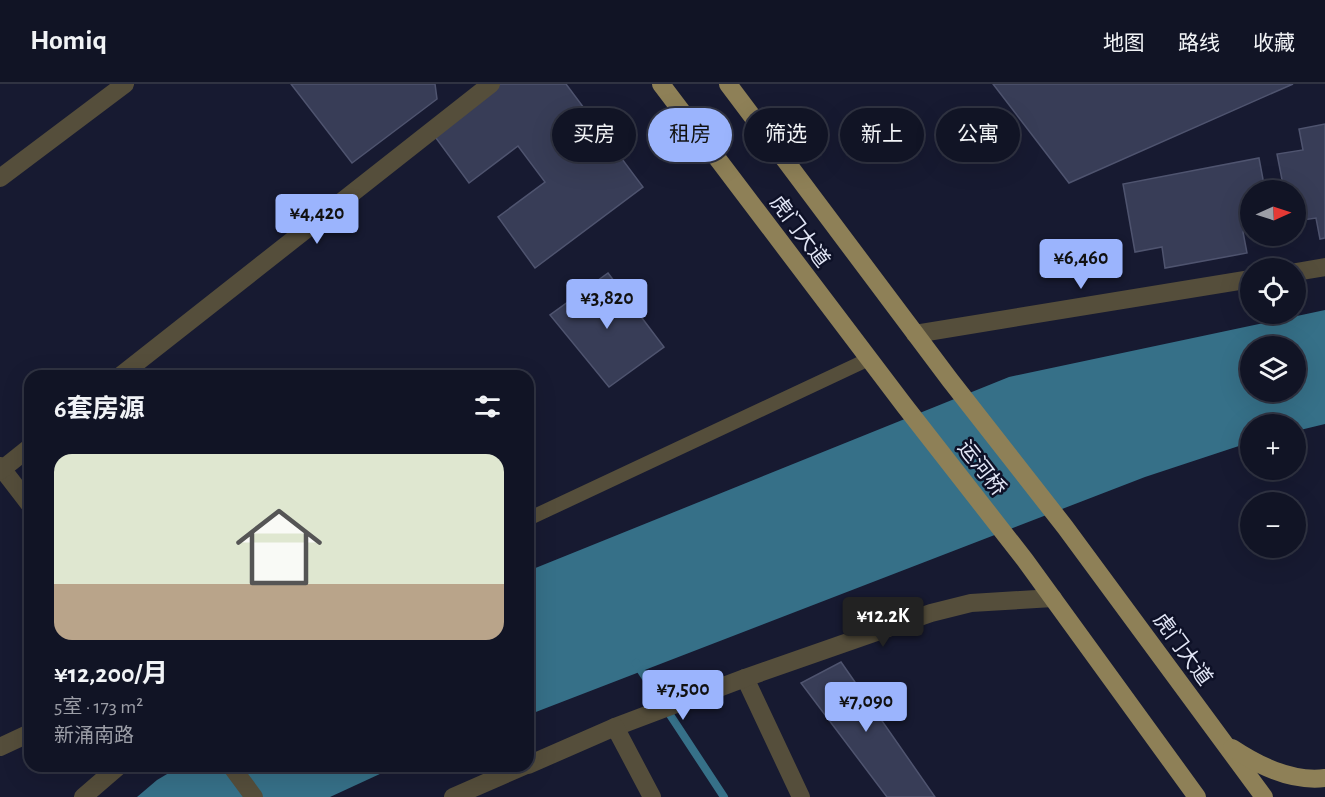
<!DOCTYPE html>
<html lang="zh">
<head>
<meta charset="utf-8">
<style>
	body { margin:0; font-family:"Alegreya Sans","Noto Sans SC",sans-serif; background:#1e2132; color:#f1f3f6; height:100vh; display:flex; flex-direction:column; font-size:22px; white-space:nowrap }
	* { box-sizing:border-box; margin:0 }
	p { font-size:20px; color:#9c9ea7 }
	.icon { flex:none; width:33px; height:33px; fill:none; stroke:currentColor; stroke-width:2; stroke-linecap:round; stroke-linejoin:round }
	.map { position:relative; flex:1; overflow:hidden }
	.side { position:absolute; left:24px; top:286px; width:510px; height:402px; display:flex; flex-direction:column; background:#111425; border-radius:18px; box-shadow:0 6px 24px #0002,0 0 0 2px #303342 }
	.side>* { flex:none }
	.hud { position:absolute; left:552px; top:24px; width:570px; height:54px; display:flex; gap:12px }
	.needle { width:39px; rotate:87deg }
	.tools { position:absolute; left:1240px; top:96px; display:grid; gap:12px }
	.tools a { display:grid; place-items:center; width:66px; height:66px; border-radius:50%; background:#111425; box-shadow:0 6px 24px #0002,0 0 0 2px #303342; font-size:30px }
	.price { position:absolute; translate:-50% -51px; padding:0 14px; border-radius:6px; background:#9bb4fd; color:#111; font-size:20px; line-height:39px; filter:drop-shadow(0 2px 3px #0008) }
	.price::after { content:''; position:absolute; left:50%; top:36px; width:18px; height:14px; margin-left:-9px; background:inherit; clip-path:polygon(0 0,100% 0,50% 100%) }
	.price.selected { background:#222; color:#fff }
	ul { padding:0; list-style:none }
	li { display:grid; align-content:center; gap:12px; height:318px; padding:0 30px }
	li+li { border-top:2px solid #303342 }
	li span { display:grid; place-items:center; height:186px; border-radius:18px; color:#555 }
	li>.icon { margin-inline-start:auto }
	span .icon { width:108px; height:108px; fill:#fffc; stroke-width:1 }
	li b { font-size:26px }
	h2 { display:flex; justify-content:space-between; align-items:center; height:72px; padding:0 30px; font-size:26px }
	.chip { padding:0 21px; border-radius:27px; background:#111425; box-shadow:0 6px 24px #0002,0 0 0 2px #303342; font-size:21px; line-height:54px }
	.chip.selected { background:#9bb4fd; color:#111 }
	header { display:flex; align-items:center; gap:36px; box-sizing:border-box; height:84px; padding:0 30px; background:#111425; border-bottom:2px solid #303342 }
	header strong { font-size:28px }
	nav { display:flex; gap:33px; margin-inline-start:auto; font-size:21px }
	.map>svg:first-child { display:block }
	.water { fill:#367088; fill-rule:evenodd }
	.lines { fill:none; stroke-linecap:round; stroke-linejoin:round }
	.stream { stroke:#367088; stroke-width:8 }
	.building { fill:#383d57; stroke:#4f546f; stroke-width:1.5 }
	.service { stroke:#554e3b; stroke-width:14 }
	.minor { stroke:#554e3b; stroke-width:18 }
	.tertiary { stroke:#554e3b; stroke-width:18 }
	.primary { stroke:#8e8057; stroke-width:18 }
	.labels { text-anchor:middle; stroke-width:5; stroke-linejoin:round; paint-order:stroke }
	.street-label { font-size:21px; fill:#e2e6f6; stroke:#0e1127 }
</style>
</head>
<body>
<header>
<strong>Homiq</strong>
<nav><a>地图</a><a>路线</a><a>收藏</a></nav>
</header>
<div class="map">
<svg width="1325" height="713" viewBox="0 0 1325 713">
	<rect width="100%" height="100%" fill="#171a31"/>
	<g class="water">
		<path d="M1325,226V340L1296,347V340H1251V358L1145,393L528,631V487L1009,293ZM1251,262H1296V308H1251Z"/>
		<polygon points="179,683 395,683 330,713 137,713 157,696"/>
	</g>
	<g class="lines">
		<polyline class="stream" points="636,579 724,713"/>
	</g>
	<g class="building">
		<polygon points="291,0 435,0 437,15 352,79"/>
		<polygon points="500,0 566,0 643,103 535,184 498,133 545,98 518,62 469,99 433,50"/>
		<polygon points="993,0 1293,0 1069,99"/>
		<polygon points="1325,40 1325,154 1320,155 1316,134 1296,137 1296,106 1284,106 1277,70 1303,66 1299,45"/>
		<polygon points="1259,74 1265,106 1251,106 1251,146 1243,148 1247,169 1165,184 1162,163 1135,168 1123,100"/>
		<polygon points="608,189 664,263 609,303 550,231"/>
		<polygon points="841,578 935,713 887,713 801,599"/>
	</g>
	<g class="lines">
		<polyline class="service" points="528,435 869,275"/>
		<g class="minor">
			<polyline points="0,94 125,0"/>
			<polyline points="1296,188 1325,183"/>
			<polyline points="915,250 1251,195"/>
			<polyline points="120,292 491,0"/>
			<polyline points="0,382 30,421"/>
			<polyline points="0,387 30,363"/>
			<polyline points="745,594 801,713"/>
			<polyline points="615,643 745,594 931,529 971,519 1053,514"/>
			<polyline points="0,663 30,649"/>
			<polyline points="528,681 615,643 652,713"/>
			<polyline points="453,713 524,682"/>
		</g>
		<g class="tertiary">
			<polyline points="231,682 254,713"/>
			<polyline points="83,713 119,682"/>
		</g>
		<g class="primary">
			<polyline points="661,0 904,321 1025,476 1197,713"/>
			<polyline points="728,0 950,296 1065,443 1264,713"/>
			<path d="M1232,664C1259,682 1293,698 1325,694"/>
		</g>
	</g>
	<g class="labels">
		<g class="street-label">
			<text transform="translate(800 147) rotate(53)" y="7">虎门大道</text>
			<text transform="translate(982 384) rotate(52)" y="7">运河桥</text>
			<text transform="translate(1183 565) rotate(54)" y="7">虎门大道</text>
		</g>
	</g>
</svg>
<div class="tools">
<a><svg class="needle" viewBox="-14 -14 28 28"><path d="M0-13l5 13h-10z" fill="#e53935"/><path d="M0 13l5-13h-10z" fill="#9c9ea7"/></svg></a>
<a><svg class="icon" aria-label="locate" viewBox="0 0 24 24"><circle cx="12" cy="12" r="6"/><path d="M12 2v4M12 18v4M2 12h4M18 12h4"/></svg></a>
<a><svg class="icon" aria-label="layers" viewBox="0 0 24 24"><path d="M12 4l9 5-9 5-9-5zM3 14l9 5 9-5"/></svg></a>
<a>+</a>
<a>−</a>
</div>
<b class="price" style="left:317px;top:161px">¥4,420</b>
<b class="price" style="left:1081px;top:206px">¥6,460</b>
<b class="price" style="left:607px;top:246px">¥3,820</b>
<b class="price selected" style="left:883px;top:564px">¥12.2K</b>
<b class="price" style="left:683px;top:637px">¥7,500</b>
<b class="price" style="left:866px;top:649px">¥7,090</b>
<div class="hud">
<a class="chip">买房</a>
<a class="chip selected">租房</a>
<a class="chip">筛选</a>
<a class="chip">新上</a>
<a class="chip">公寓</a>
</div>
<section class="side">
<h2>6套房源<svg class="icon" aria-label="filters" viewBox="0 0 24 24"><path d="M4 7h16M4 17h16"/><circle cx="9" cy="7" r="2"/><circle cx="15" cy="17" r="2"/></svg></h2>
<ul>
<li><span style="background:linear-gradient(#dfe7d0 70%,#b9a48a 0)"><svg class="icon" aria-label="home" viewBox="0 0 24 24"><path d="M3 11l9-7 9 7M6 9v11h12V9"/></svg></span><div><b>¥12,200/月</b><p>5室 · 173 m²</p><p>新涌南路</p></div></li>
</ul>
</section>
</div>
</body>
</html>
